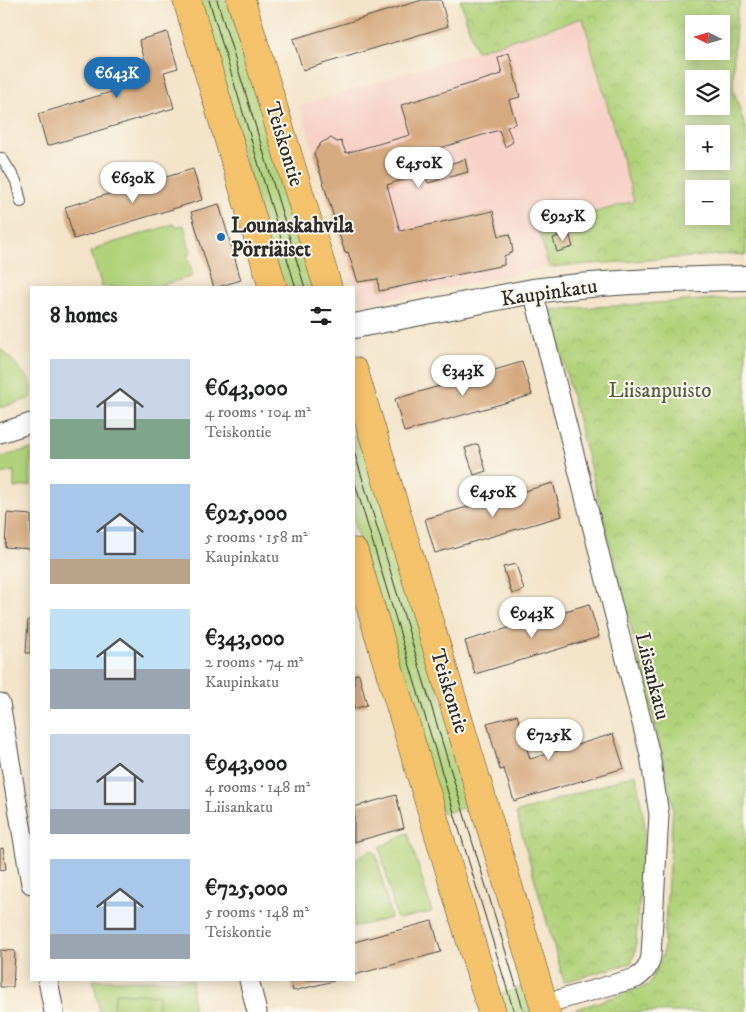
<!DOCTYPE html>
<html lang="en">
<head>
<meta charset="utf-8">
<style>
	body { margin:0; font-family:"IM FELL DW Pica",serif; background:#f6f6f6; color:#202124; height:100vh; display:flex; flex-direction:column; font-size:19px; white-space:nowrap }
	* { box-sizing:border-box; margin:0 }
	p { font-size:16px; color:#757577 }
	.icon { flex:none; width:28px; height:28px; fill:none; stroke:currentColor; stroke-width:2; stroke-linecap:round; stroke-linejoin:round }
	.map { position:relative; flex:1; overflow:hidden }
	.drawer { position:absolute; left:30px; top:286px; width:325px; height:695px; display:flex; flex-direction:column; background:#fff; border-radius:0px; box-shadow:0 2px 12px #0003 }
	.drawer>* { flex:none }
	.needle { width:32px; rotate:275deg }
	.tools { position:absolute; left:685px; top:15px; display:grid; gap:10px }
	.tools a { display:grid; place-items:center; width:45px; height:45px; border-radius:0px; background:#fff; box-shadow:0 2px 12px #0003; font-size:25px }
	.price { position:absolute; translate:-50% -42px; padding:0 11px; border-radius:18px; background:#fff; color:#222; font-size:16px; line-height:32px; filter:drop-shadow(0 1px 2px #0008) }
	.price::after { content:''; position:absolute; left:50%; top:30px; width:15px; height:11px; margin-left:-8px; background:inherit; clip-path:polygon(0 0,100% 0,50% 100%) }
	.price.active { background:#1f6fb2; color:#fff }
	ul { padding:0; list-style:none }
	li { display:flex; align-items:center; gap:15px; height:125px; padding:0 20px }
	li span { display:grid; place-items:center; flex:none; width:140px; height:100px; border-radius:0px; color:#555 }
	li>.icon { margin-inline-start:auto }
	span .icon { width:60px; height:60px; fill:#fffc; stroke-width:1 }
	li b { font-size:21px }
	h2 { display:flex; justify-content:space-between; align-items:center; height:60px; padding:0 20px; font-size:21px }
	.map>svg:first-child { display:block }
	.built { fill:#f7d1c6 }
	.green { fill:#b1d27a; stroke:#6e7e52 }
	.park { fill:url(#park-crowns); stroke:#6e7e52; fill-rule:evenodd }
	.building { fill:#d6aa81 }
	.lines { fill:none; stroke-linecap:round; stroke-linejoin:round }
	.service-casing { stroke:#494743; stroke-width:12 }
	.minor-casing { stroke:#494743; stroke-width:21 }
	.tertiary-casing { stroke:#494743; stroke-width:26 }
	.primary-casing { stroke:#494743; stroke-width:29 }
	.service { stroke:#fff; stroke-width:10 }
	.minor { stroke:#fff; stroke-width:19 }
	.tertiary { stroke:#fff; stroke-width:24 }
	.primary { stroke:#f4c26a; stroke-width:28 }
	.tram { stroke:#2b2b2b; stroke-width:1 }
	.poi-dot { fill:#1f6fb2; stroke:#fbf7ec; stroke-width:2 }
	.labels { text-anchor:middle; stroke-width:4; stroke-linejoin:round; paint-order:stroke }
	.street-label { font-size:21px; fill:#2b2b2b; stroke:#fbf7ec }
	.poi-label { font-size:21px; font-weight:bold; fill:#2b2b2b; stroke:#fbf7ec; text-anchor:start }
	.park-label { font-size:21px; fill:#535d43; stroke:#fbf7ec }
</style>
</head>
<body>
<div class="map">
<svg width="746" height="1012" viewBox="0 0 746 1012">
	<defs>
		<pattern id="park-crowns" width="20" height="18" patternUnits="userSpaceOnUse" patternTransform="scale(1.25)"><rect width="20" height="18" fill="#b1d27a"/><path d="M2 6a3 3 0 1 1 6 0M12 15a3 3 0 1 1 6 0" fill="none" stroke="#98b46a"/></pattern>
	</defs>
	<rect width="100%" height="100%" fill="#fbf7ec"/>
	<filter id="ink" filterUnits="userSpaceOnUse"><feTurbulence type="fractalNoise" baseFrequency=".02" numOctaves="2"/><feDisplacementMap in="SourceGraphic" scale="10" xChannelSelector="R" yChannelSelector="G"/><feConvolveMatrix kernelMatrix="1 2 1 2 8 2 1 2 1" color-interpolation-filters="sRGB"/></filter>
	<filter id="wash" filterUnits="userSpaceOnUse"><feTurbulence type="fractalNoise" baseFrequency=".0096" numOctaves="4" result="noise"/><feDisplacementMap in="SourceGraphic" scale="20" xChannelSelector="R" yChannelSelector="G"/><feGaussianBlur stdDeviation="1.12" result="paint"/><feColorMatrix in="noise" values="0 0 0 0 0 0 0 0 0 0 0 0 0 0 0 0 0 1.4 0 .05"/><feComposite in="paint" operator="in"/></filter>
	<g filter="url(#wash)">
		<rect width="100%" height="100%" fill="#f3e3c8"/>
		<polygon class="built" points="583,18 634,201 538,229 549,267 361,305 300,106"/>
		<g class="green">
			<polygon points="197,0 230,0 318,287 283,287"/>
			<polygon points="174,224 175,227 184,225 191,253 187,255 193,276 155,287 102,287 91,252 97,250 96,248"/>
			<polygon points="0,348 17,365 31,382 31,398 0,408"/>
			<polygon points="354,410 473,805 442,814 354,524"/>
			<polygon points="31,449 31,485 14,488 14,471 0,474 0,457"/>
			<polygon points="408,833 432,912 398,919 396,917 380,847 405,834"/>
			<polygon points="372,850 376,853 391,918 354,927 354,859"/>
			<polygon points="93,980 192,980 193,1012 157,1012 158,995 116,993 112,1012 100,1012"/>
			<polygon points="526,985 535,1012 503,1012 498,995"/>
		</g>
		<g class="park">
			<path d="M460,0H741L737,12L734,51L733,88L742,118L746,127V255L732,254L549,267L538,229L634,201L583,18L476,51ZM694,24H721V51H694ZM694,79H721V106H694ZM694,134H721V161H694ZM694,189H721V216H694Z"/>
			<polygon points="746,297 746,1012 575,1012 574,1010 649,985 663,955 673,806 649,698 550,310"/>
			<polygon points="636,774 645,827 635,954 631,963 564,982 516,813"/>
			<polygon points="116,993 159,995 157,1012 112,1012"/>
		</g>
		<g id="blocks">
			<g class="building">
				<polygon points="422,0 441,0 448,26 303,70 293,39"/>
				<polygon points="167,32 178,68 164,72 174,108 47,146 38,114 151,80 139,40"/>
				<polygon points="509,53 520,97 509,100 516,123 507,127 513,142 505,147 499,130 427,152 431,170 465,159 468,172 428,183 424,172 387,185 400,231 493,211 499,236 510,234 513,252 504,256 504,265 379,291 378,279 358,282 348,252 345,253 314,153 321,143 331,138 337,142 341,141 346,153 410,135 401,105 502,74 498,58"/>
				<polygon points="193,169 202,200 74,239 65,207"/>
				<polygon points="219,204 241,280 214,288 191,212"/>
				<polygon points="569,233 573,247 557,252 553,238"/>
				<polygon points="522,362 532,395 404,432 395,399"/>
				<polygon points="478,444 486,471 474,475 465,448"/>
				<polygon points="553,483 562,516 435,553 425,519"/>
				<polygon points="7,513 31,515 31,549 5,547"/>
				<polygon points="516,564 524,590 512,594 503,567"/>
				<polygon points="589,604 599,637 475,674 465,641"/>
				<polygon points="28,620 31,620 31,653 26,653"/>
				<polygon points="359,674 367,705 354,709 354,675"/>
				<polygon points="517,715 530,759 613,734 624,768 514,801 504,769 500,770 487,723"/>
				<polygon points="396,795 404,828 354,842 354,807"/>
				<polygon points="3,848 6,869 0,870 0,849"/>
				<polygon points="432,921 441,952 354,975 354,942"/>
				<polygon points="0,950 15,951 13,987 0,987"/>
				<polygon points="290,980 334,980 334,981 293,991"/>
			</g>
		</g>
	</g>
	<g filter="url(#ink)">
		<use href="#blocks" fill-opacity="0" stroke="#494743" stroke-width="1"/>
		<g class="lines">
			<g class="service-casing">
				<polyline id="service" points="0,158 2,158 16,181 21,202"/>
			</g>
			<g class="minor-casing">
				<g id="minor">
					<path d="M533,291L650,755L659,815L651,956C649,967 645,972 636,978L544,1004"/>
					<polyline points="0,433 31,423"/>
					<polyline points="0,703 31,884"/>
					<polyline points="48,980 54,1012"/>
					<polyline points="249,980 257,1012"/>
				</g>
			</g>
			<g class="tertiary-casing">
				<path id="tertiary" d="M354,326L533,291C604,282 675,279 746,278"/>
			</g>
			<g class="primary-casing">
				<g id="primary">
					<polyline points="187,0 273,288"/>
					<polyline points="241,0 328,288"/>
					<polyline points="354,371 546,1012"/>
					<polyline points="354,552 492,1012"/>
				</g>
			</g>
			<use href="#service" class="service"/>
			<use href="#minor" class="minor"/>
			<use href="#tertiary" class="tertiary"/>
			<use href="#primary" class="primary"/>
			<g class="tram">
				<polyline points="209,0 296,288"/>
				<polyline points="217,0 305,288"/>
				<polyline points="354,451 524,1012"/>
				<polyline points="354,480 514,1012"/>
			</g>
		</g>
	</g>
	<circle class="poi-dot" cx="221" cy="237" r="5"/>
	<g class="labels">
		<g class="street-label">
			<text transform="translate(285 144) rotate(73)" y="7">Teiskontie</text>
			<text transform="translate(549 292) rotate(-8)" y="7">Kaupinkatu</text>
			<text transform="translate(653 676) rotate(76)" y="7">Liisankatu</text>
			<text transform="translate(450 691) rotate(73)" y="7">Teiskontie</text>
		</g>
		<g class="poi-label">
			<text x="231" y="232">Lounaskahvila<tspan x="231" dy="24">Pörriäiset</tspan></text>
		</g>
		<g class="park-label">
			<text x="660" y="397">Liisanpuisto</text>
		</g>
	</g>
</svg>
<div class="tools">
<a><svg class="needle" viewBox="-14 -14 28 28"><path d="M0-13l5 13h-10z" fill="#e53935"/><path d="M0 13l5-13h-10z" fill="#757577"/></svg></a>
<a><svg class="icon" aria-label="layers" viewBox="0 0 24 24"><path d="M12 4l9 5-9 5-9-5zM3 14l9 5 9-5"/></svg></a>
<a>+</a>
<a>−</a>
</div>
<b class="price active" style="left:117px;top:99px">€643K</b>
<b class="price" style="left:419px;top:189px">€450K</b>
<b class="price" style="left:133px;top:204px">€630K</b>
<b class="price" style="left:563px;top:242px">€925K</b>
<b class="price" style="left:463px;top:397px">€343K</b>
<b class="price" style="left:493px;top:518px">€450K</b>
<b class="price" style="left:532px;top:639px">€943K</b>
<b class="price" style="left:549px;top:761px">€725K</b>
<section class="drawer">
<h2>8 homes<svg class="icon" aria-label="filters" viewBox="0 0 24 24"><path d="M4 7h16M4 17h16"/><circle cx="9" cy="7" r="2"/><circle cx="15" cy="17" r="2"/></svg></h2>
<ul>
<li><span style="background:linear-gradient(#c9d6e8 60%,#7fa58c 0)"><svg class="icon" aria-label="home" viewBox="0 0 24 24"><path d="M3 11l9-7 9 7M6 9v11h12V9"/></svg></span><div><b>€643,000</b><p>4 rooms · 104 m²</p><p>Teiskontie</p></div></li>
<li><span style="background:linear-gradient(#a9c7e8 75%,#b9a48a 0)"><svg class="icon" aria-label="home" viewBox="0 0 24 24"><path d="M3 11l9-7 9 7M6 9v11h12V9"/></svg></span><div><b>€925,000</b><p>5 rooms · 158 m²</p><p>Kaupinkatu</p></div></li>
<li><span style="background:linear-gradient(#bfe0f5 60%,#9aa5b1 0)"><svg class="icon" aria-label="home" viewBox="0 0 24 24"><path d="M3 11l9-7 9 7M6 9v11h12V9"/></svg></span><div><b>€343,000</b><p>2 rooms · 74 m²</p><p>Kaupinkatu</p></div></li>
<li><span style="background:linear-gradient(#c9d6e8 75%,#9aa5b1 0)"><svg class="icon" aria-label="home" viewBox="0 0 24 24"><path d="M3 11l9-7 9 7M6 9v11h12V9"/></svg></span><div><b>€943,000</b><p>4 rooms · 148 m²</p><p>Liisankatu</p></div></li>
<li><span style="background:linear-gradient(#a9c7e8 75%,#9aa5b1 0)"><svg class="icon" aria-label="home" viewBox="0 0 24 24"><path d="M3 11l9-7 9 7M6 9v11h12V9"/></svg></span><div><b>€725,000</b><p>5 rooms · 148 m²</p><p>Teiskontie</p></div></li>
</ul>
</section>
</div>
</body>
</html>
